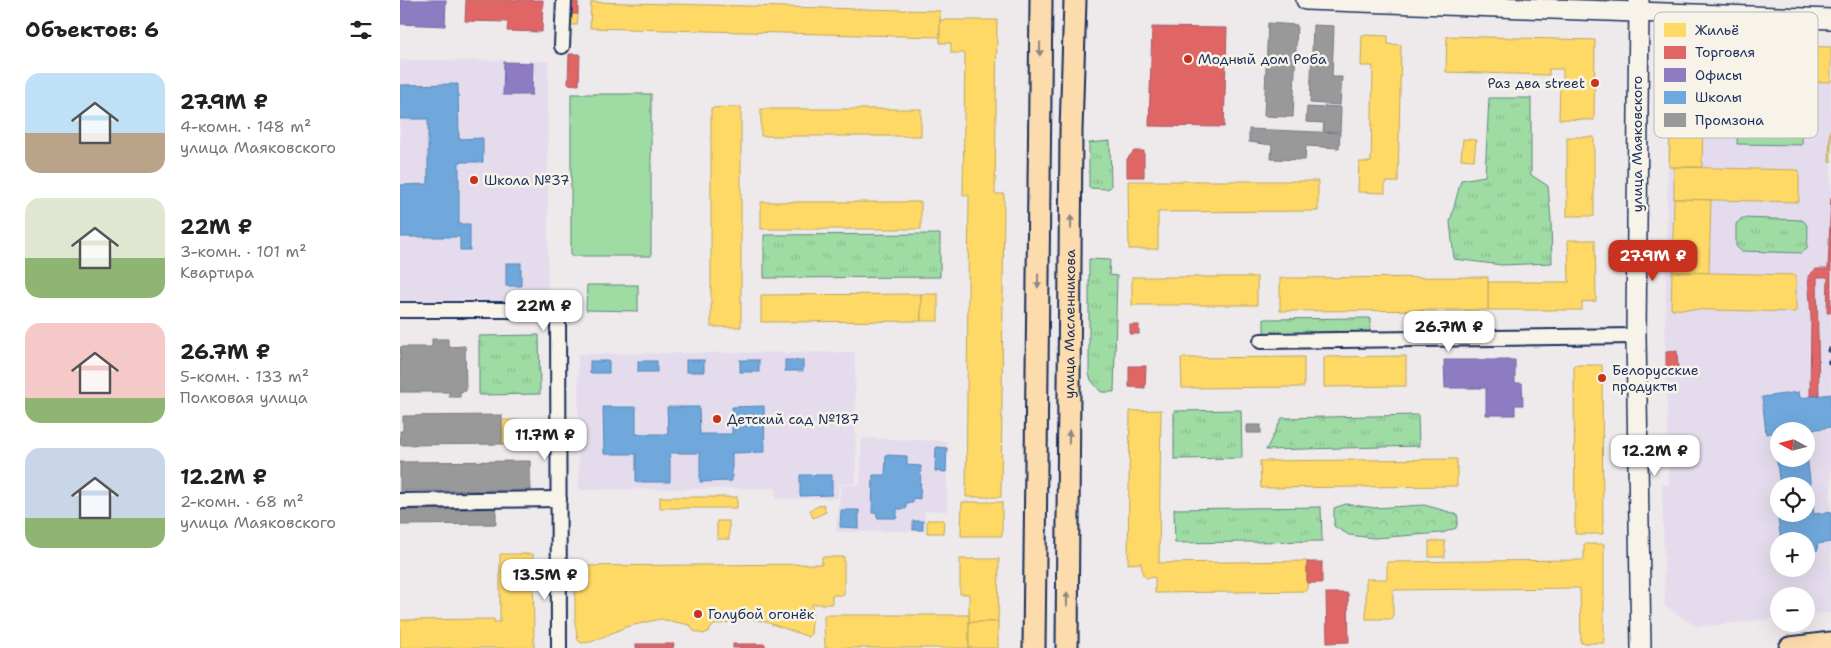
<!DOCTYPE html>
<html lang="ru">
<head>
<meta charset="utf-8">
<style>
	body { margin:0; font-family:"Shantell Sans",sans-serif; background:#f6f6f6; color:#202124; height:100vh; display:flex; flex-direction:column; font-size:19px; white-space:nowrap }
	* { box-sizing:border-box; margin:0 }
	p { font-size:16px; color:#757577 }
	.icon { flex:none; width:28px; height:28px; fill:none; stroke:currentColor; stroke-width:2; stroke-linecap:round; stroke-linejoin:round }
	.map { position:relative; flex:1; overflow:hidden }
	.details { display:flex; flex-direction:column; background:#fff; width:400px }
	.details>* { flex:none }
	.needle { width:32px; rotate:277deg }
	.fabs { position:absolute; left:1370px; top:422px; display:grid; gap:10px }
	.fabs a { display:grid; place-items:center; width:45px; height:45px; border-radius:50%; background:#fff; box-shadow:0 5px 20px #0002; font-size:25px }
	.price { position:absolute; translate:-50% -42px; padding:0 11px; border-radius:10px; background:#fff; color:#222; font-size:16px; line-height:32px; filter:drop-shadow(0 1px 2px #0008) }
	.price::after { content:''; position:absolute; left:50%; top:30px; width:15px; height:11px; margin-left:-8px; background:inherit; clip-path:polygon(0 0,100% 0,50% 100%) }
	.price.current { background:#c8321e; color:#fff }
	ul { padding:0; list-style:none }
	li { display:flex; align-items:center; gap:15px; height:125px; padding:0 25px }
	li span { display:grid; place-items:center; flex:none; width:140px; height:100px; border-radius:15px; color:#555 }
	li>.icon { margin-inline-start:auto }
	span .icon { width:60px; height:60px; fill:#fffc; stroke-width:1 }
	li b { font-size:21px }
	h2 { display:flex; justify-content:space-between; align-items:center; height:60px; padding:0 25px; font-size:21px }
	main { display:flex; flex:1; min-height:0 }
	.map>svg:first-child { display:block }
	.built { fill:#e4dcec; fill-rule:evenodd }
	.grass { fill:url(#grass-tufts); stroke:#5d8680 }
	.forest { fill:url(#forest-crowns); stroke:#5d8680 }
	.green { fill:#9fdca3; stroke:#5d8680 }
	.homes { fill:#ffd966; stroke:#bba664 }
	.shops { fill:#e06666; stroke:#a55664 }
	.offices { fill:#8e7cc3; stroke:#6c65a5 }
	.schools { fill:#6fa8dc; stroke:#5684b6 }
	.industry { fill:#999; stroke:#737987 }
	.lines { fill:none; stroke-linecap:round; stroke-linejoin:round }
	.street-casing { stroke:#1b2f5e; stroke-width:18 }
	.secondary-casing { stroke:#1b2f5e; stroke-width:22 }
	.primary-casing { stroke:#1b2f5e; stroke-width:25 }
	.street { stroke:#f7f3e8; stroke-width:14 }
	.secondary { stroke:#f7f3e8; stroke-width:19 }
	.primary { stroke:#fcdcac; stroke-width:21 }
	.rail-casing { stroke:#1b2f5e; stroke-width:5.5 }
	.rail { stroke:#f7f3e8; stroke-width:4; stroke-dasharray:11; stroke-linecap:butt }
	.oneway { fill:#8c8685 }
	.poi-dot { fill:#c8321e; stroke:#f7f3e8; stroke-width:2 }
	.labels { text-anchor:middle; stroke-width:5; stroke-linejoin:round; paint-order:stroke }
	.poi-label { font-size:14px; fill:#1b2f5e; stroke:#f7f3e8; text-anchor:start }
	.street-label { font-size:14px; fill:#1b2f5e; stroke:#f7f3e8 }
	.key { fill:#f7f3e8; stroke:#b5b8bf; stroke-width:1 }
	.key-label { font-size:14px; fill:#1b2f5e }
</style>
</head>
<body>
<main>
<section class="details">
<h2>Объектов: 6<svg class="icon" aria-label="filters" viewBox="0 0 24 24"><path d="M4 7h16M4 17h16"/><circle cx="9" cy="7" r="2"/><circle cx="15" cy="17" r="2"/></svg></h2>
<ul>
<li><span style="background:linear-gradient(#bfe0f5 60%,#b9a48a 0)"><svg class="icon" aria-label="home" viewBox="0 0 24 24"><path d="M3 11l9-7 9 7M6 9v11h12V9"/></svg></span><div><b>27.9M ₽</b><p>4-комн. · 148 m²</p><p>улица Маяковского</p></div></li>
<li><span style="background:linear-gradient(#dfe7d0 60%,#8fb573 0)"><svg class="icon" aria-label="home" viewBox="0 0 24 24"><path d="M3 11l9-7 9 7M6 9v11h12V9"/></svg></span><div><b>22M ₽</b><p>3-комн. · 101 m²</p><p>Квартира</p></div></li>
<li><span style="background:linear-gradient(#f6c9c9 75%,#8fb573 0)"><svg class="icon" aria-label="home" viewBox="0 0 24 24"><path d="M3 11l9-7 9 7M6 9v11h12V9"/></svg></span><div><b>26.7M ₽</b><p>5-комн. · 133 m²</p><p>Полковая улица</p></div></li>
<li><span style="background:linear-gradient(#c9d6e8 70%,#8fb573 0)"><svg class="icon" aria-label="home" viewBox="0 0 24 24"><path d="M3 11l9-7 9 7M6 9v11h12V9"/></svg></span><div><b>12.2M ₽</b><p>2-комн. · 68 m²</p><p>улица Маяковского</p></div></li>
</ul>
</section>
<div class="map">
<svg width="1431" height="648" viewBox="0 0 1431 648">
	<defs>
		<pattern id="grass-tufts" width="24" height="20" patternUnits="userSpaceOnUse" patternTransform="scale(1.25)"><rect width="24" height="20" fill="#9fdca3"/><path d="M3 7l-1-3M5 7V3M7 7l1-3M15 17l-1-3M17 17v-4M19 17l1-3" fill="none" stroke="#88bd8f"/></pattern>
		<pattern id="forest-crowns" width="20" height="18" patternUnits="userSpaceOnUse" patternTransform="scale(1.25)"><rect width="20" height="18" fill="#9fdca3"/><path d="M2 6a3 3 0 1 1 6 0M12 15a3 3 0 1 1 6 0" fill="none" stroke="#88bd8f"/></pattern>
	</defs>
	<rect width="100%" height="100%" fill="#eee9ea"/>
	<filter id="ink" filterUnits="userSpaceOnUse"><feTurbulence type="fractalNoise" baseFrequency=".02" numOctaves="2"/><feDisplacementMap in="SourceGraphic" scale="10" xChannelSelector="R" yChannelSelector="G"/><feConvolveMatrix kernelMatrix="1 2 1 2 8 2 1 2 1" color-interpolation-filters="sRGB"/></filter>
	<g filter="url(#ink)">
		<g class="built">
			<path d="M1270,40L1431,47V612L1406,615V596H1379V618L1297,627L1265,606L1262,485L1269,484L1265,342ZM1379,431H1406V459H1379ZM1379,486H1406V514H1379ZM1379,541H1406V569H1379Z"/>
			<polygon points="0,60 148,61 148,301 0,300"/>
			<polygon points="455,352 456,484 438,484 438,498 376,499 375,488 179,490 178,354"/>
			<polygon points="462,438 547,441 547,511 525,511 524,531 436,532 441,485 460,485"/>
		</g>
		<g class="grass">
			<polygon points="1089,98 1131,98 1131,175 1148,186 1151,220 1152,263 1102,265 1054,259 1050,222 1061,180 1085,176"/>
			<polygon points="710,141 711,187 707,189 689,188 689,143"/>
			<path d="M1342,218L1402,220C1411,225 1407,239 1407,248L1401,253L1341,251L1336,246V224Z"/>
			<polygon points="540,234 540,277 364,278 364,235"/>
			<polygon points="689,259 710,260 709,275 717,276 714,392 701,392 691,380 689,374"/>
			<polygon points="970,318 970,337 864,338 864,319"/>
			<polygon points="139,335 140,394 79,395 79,336"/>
			<polygon points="841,410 842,458 774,459 774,411"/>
			<polygon points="1018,415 1019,446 866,450 882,418"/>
			<polygon points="921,507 922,541 775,543 774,509"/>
		</g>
		<polygon class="forest" points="946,504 975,508 1024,505 1057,514 1058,521 1056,528 1042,533 974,538 949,535 934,526 934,508"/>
		<g class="green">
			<rect x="171" y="94" width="80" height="162"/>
			<polygon points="1338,110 1403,112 1402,145 1337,144"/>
			<polygon points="187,285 238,285 238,311 186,310"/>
		</g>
		<g class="homes">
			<polygon points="191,2 540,11 540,37 190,28"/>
			<polygon points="169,14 178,14 177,25 169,25"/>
			<polygon points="540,20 597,20 595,194 604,194 601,497 566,497 569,195 563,195 565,53 551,53 551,43 540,43"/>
			<polygon points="962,35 988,36 988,44 1001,45 998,182 985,182 985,193 958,192 959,162 971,162 973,66 961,66"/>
			<polygon points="1047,36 1195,40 1194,120 1159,119 1160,85 1163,85 1163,69 1149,69 1149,75 1046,72"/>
			<polygon points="1277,43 1431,47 1431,82 1276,79"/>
			<polygon points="1272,78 1304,79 1302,167 1269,167"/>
			<polygon points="341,107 341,327 311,327 311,108"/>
			<rect x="361" y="109" width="160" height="27"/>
			<polygon points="1430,130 1431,130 1431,162 1429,162"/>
			<rect x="1167" y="137" width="27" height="79"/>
			<polygon points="1063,139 1076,140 1074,160 1061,159"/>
			<polygon points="1274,167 1399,170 1399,202 1274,199"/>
			<polygon points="728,181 918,181 918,211 758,212 758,249 729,249"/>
			<polygon points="1274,199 1311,200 1309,273 1272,272"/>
			<rect x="361" y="202" width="160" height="27"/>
			<polygon points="1168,240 1195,240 1196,301 1182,302 1182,310 1088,310 1088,282 1169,282"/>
			<polygon points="1272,272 1396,275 1396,312 1271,309"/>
			<rect x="732" y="277" width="125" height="28"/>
			<polygon points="1088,277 1088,310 880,311 880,278"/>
			<polygon points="521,294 521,321 361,322 361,295"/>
			<rect x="521" y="294" width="17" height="27"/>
			<polygon points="1006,356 1006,386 924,387 924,357"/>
			<polygon points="904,357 904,387 782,388 781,358"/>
			<polygon points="1174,365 1202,365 1203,534 1175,534"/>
			<polygon points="761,410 759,563 907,561 907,591 755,593 755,577 747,578 743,575 741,563 728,564 730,411"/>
			<rect x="102" y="420" width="26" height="24"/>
			<polygon points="1057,459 1057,486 861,488 860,461"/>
			<rect x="260" y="497" width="77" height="11"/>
			<polygon points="562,502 602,502 602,536 561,536"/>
			<polygon points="423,504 426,512 413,518 410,510"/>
			<polygon points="527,520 544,520 543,533 527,533"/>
			<rect x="317" y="521" width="12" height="18"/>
			<rect x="1029" y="541" width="16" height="16"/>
			<polygon points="1184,544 1204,544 1204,643 1181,643 1180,588 993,590 993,619 966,619 966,579 987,579 987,562 1184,560"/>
			<polygon points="100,554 133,554 134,648 0,648 0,620 94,619 94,622 100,622"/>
			<polygon points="422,557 444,557 444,595 432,595 432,604 412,604 412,621 411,634 409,637 366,622 353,619 341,620 314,625 308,632 303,634 294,631 290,625 260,619 226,627 191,642 181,643 178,640 175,623 175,566 422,564"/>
			<polygon points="560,559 599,559 598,622 569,622 569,594 560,594"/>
			<polygon points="424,615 569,615 569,648 425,648"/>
			<rect x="569" y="622" width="29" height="26"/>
		</g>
		<g class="shops">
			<polygon points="66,0 143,0 142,32 107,31 108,22 65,21"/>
			<polygon points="170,2 178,2 178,14 169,14"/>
			<polygon points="752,27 827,28 824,127 749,126"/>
			<polygon points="169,54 180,54 179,85 168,84"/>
			<polygon points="734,151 744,151 744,177 727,177 727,159"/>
			<polygon points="1431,198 1431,313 1427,313 1428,277 1417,277 1419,395 1410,396 1411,317 1408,276 1416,269 1428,269"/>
			<rect x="730" y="325" width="9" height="9"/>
			<polygon points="1277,351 1278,369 1266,370 1266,352"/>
			<polygon points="729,366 746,366 745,388 729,387"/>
			<rect x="907" y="562" width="15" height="21"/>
			<polygon points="926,593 948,593 949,642 927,643"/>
			<polygon points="236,644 274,644 273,648 236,648"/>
			<rect x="333" y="644" width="32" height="4"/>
		</g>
		<g class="offices">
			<polygon points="0,0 46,0 45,26 0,24"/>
			<polygon points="104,62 133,63 132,95 103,95"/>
			<polygon points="1044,360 1115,360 1115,383 1122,383 1123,405 1115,405 1115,415 1086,415 1086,388 1045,388"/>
		</g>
		<g class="schools">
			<polygon points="58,84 59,139 83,138 83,162 59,162 59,224 70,224 70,250 60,250 60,237 0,237 0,185 28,184 28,119 0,119 0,85"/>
			<rect x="106" y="263" width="15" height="23"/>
			<rect x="286" y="360" width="18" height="12"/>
			<rect x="340" y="360" width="19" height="12"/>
			<rect x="385" y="360" width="18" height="11"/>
			<rect x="190" y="361" width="19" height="12"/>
			<rect x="238" y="361" width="19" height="11"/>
			<polygon points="1399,392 1400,398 1431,394 1431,427 1404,431 1379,431 1379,459 1406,459 1406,447 1414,514 1431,512 1431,542 1417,544 1418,550 1406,552 1406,541 1381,541 1378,518 1384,518 1383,514 1406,514 1406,486 1380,486 1373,433 1366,434 1362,397"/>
			<polygon points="364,406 365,452 332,453 332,481 300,482 300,453 270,453 270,482 236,482 236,454 204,454 203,407 236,407 236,434 268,434 267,407 299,407 300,434 332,434 332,407"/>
			<polygon points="536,447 547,448 546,472 535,471"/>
			<polygon points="486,455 507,456 507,465 521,466 520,499 513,498 513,503 506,503 506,509 497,509 497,518 477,518 477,513 472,513 473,475 485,475"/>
			<polygon points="400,475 432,475 432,495 400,496"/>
			<polygon points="441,510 459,510 459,528 440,527"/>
			<rect x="513" y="521" width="10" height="9"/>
		</g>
		<g class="industry">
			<polygon points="868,23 897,25 893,117 864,116"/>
			<polygon points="913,25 934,26 932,77 942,77 940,105 910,103"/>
			<polygon points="924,106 941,107 940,132 923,131 924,123 906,122 907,107 924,108"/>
			<polygon points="849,129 940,133 939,148 906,146 905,160 871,159 872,145 849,142"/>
			<polygon points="32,339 48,339 48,347 65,346 66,391 60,392 60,397 49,397 49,392 0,392 0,347 32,347"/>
			<polygon points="102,415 102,444 0,445 0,431 3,431 3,416"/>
			<rect x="847" y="425" width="14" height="8"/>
			<polygon points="130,461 131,490 0,491 0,462"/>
			<polygon points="96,509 96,524 0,525 0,510"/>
		</g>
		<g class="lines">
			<g class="street-casing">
				<g id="street">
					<polyline points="162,46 164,0"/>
					<polyline points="0,310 158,310 159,648"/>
					<polyline points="861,341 1236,336"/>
					<polyline points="0,501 159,499"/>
				</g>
			</g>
			<g class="secondary-casing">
				<g id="secondary">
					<polyline points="906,0 1431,19"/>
					<polyline points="1239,0 1236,336 1241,648"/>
				</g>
			</g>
			<g class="primary-casing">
				<g id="primary">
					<polyline points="634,648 641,0"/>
					<path id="s1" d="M667,648L671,131L675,0"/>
					<polyline points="1390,648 1431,643"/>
				</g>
			</g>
			<use href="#street" class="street"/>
			<use href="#secondary" class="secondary"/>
			<use href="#primary" class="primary"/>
			<g class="rail-casing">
				<g id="rail">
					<polyline points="1430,350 1431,350"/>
					<polyline points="1430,362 1431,362"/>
				</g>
			</g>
			<use href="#rail" class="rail"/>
		</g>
		<defs><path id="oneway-solid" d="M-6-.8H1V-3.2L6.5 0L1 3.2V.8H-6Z" transform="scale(1.25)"/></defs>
		<g class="oneway">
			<use href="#oneway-solid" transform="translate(640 49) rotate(91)"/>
			<use href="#oneway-solid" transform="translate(671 222) rotate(-90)"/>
			<use href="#oneway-solid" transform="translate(638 281) rotate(91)"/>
			<use href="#oneway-solid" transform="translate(669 437) rotate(-89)"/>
			<use href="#oneway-solid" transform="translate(667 599) rotate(-89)"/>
		</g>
	</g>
	<g class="poi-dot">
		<circle cx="788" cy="59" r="5"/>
		<circle cx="1195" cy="83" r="5"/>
		<circle cx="74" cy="180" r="5"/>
		<circle cx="1202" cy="378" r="5"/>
		<circle cx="317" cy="419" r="5"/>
		<circle cx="298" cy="614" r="5"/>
	</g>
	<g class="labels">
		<g class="poi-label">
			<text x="798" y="64">Модный дом Роба</text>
			<text x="1185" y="88" text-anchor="end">Раз два street</text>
			<text x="84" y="185">Школа №37</text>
			<text x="1212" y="375">Белорусские<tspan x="1212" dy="16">продукты</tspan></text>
			<text x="327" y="424">Детский сад №187</text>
			<text x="308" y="619">Голубой огонёк</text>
		</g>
		<g class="street-label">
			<text transform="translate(1237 144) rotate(-90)" y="5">улица Маяковского</text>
			<text dy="5" stroke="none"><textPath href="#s1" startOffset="324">улица Масленникова</textPath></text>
		</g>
	</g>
	<rect x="1254" y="12" width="164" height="126" rx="8" class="key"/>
	<rect x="1264" y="23" width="22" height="14" fill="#ffd966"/>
	<rect x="1264" y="46" width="22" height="13" fill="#e06666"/>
	<rect x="1264" y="68" width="22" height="14" fill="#8e7cc3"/>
	<rect x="1264" y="91" width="22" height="13" fill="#6fa8dc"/>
	<rect x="1264" y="113" width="22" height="14" fill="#999"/>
	<g class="key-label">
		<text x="1295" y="35">Жильё</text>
		<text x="1295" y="57">Торговля</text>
		<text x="1295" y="80">Офисы</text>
		<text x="1295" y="102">Школы</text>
		<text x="1295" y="125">Промзона</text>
	</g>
</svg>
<div class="fabs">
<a><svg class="needle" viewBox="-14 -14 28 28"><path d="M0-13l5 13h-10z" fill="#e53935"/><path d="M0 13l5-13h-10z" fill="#757577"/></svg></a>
<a><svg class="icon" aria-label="locate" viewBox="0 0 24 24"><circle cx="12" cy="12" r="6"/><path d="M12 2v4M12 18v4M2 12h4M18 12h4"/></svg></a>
<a>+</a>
<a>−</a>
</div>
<b class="price current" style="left:1253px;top:282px">27.9M ₽</b>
<b class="price" style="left:144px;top:332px">22M ₽</b>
<b class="price" style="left:1049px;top:353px">26.7M ₽</b>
<b class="price" style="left:145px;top:461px">11.7M ₽</b>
<b class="price" style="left:1255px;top:477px">12.2M ₽</b>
<b class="price" style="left:145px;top:601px">13.5M ₽</b>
</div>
</main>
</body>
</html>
